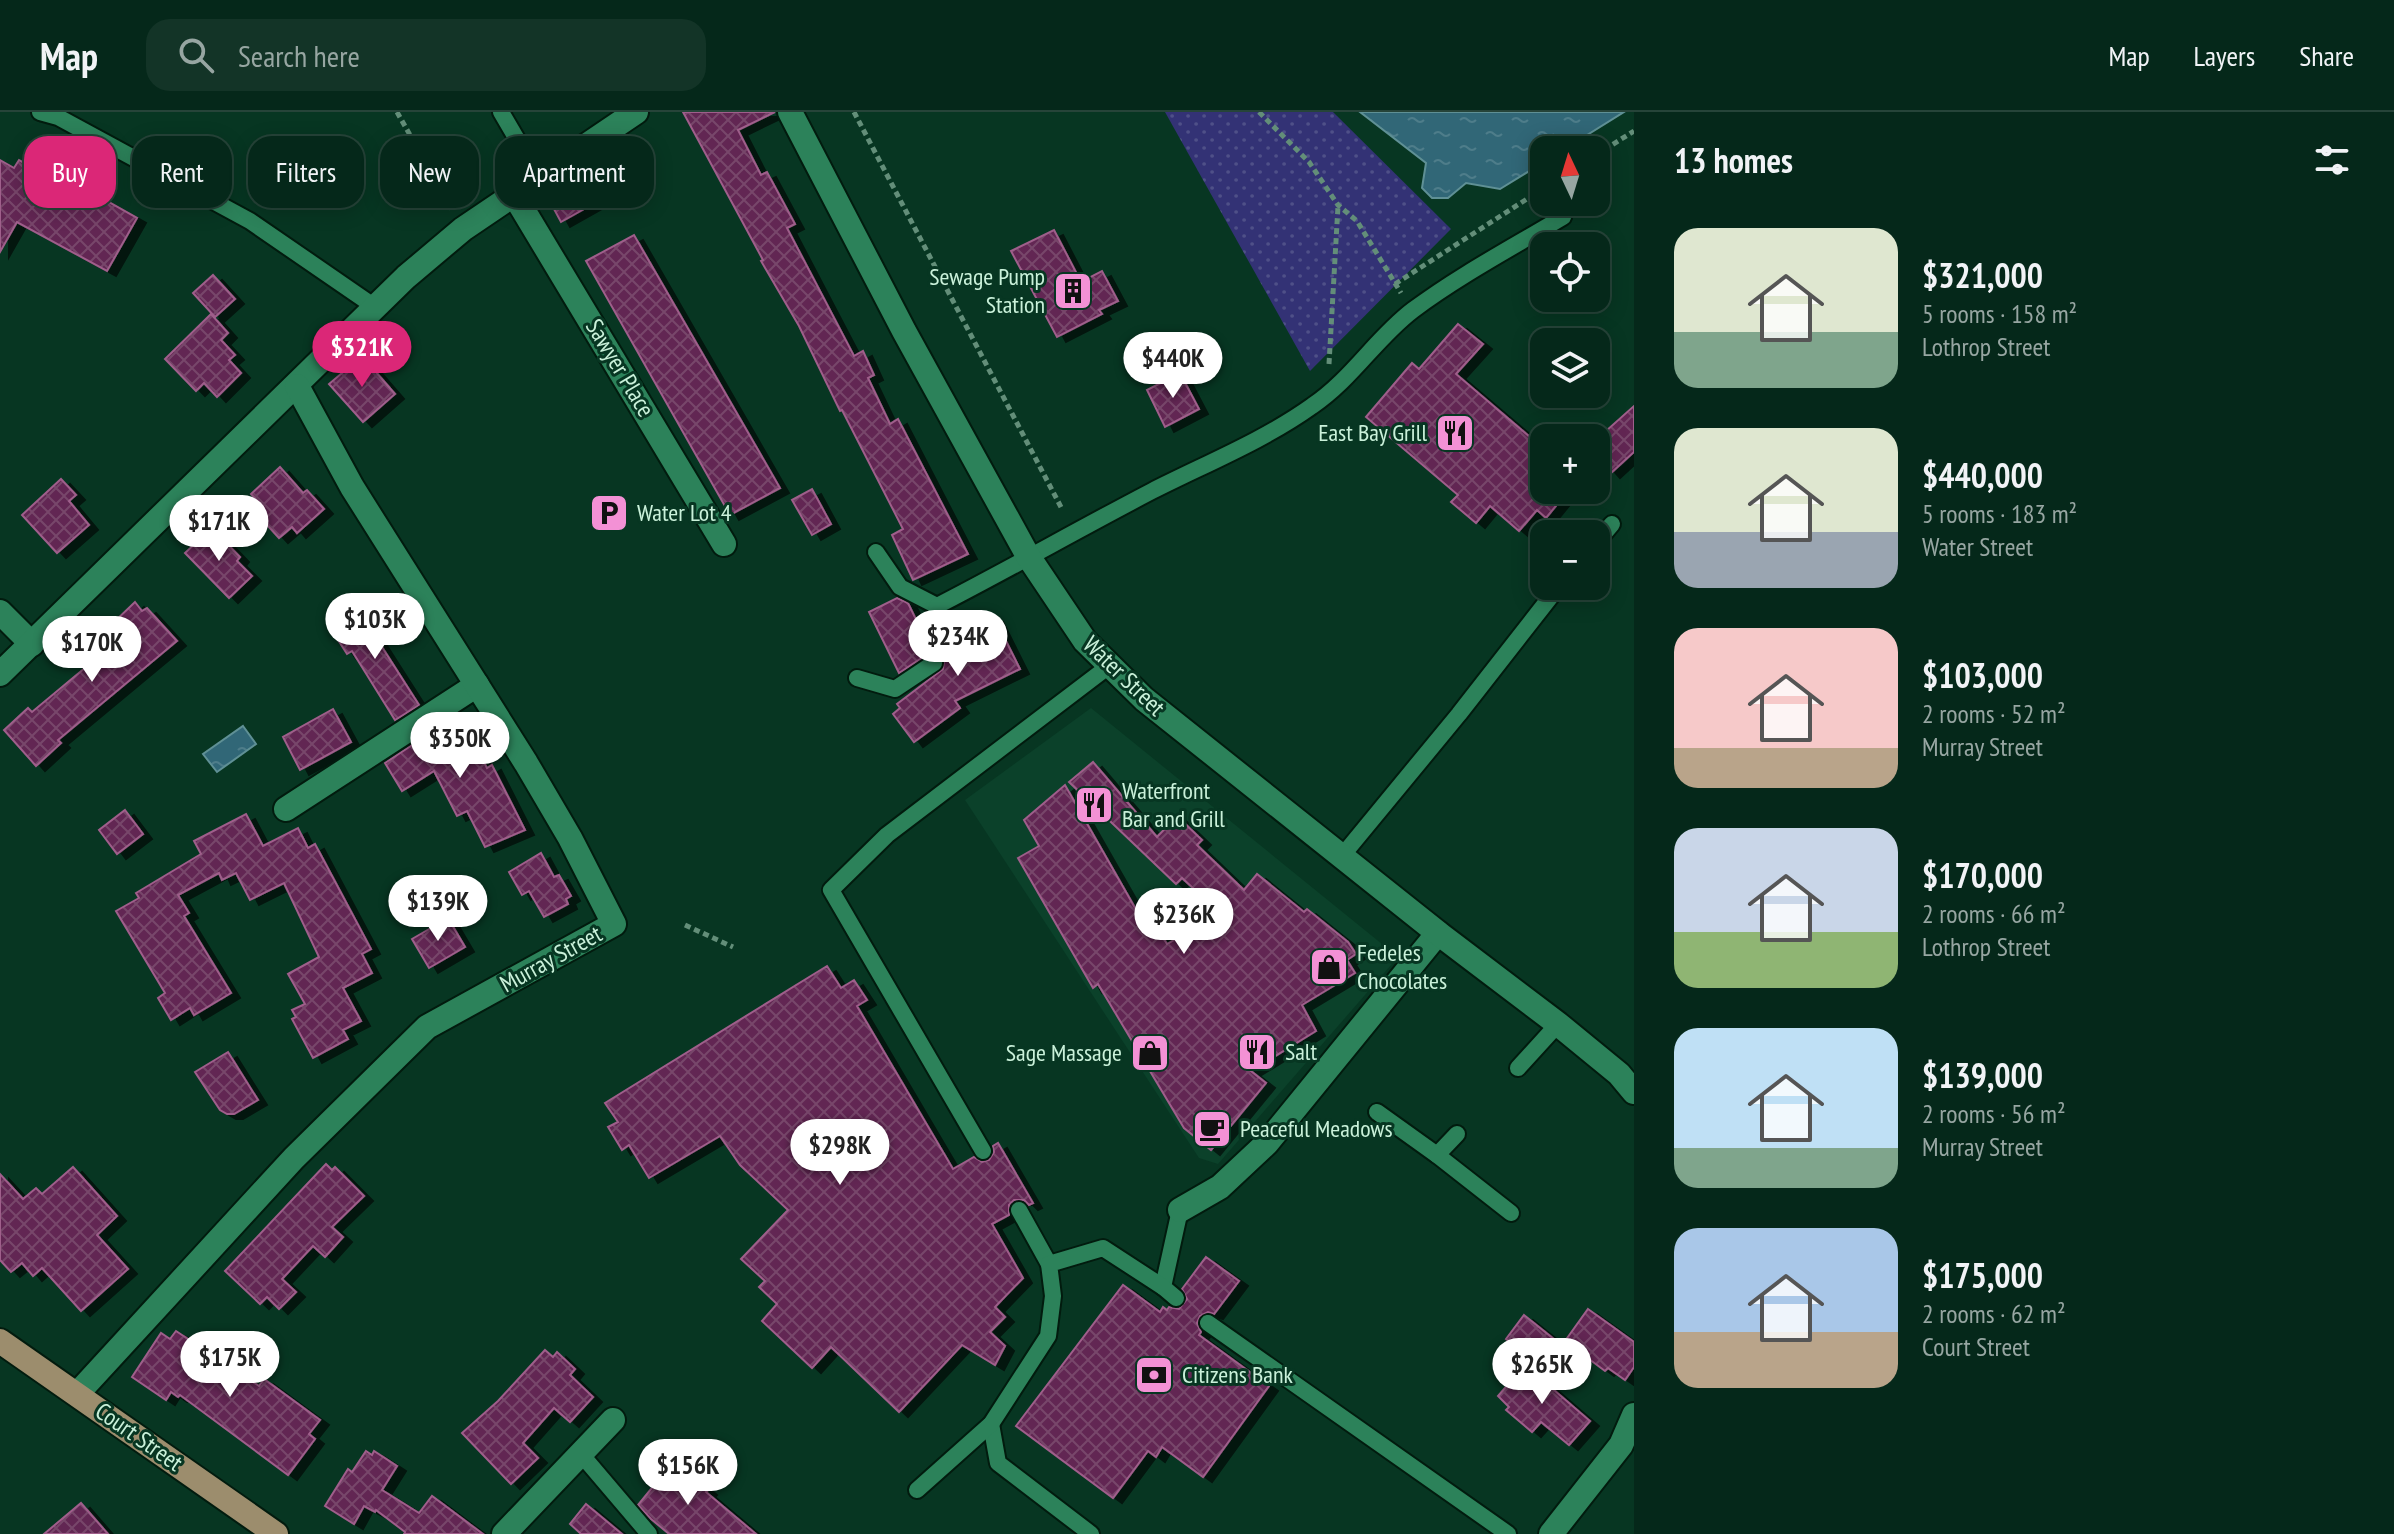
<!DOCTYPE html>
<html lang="en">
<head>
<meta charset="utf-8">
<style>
	body { margin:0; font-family:"PT Sans Narrow",sans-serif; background:#133427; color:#f1f3f6; height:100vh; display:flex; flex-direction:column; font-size:30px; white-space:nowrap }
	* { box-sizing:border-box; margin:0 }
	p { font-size:26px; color:#97a6a2 }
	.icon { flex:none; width:44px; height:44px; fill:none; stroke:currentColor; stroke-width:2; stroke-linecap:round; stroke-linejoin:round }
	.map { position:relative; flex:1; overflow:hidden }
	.sheet { display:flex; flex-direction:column; background:#05281a; width:760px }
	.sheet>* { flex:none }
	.banner { position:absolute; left:24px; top:24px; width:760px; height:72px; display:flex; gap:16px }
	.needle { width:52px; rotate:356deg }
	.controls { position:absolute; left:1530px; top:24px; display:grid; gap:16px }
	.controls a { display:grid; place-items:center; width:80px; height:80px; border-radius:16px; background:#05281a; box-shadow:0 4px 20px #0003,0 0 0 2px #264439; font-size:40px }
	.price { position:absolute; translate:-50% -68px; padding:0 18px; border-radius:28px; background:#fff; color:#222; font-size:26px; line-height:52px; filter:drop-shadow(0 2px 4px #0008) }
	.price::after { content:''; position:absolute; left:50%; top:48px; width:24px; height:18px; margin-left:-12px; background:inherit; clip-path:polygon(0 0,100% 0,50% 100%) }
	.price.selected { background:#db2777; color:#fff }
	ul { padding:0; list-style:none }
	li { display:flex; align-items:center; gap:24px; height:200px; padding:0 40px }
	li span { display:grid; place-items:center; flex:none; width:224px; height:160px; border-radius:24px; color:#555 }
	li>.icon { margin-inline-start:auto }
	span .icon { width:96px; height:96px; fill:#fffc; stroke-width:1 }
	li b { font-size:34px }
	h2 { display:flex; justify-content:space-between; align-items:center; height:96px; padding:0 40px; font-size:34px }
	.chip { padding:0 28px; border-radius:24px; background:#05281a; box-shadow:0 4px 20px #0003,0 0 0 2px #264439; font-size:28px; line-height:72px }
	.chip.selected { background:#db2777; color:#fff }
	header { display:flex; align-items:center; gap:48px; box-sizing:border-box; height:112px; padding:0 40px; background:#05281a; border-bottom:2px solid #264439 }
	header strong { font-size:38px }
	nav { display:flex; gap:44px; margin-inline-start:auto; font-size:28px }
	.search { width:560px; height:72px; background:#133427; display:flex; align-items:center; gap:20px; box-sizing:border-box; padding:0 28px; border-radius:24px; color:#97a6a2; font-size:30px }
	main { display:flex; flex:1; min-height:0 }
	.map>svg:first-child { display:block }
	.built { fill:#0b412a }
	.park { fill:url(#park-dots) }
	.water { fill:url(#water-ripples); stroke:#5f9095; stroke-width:2 }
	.building { fill:url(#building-cross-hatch); stroke:#9f5e8b; stroke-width:2; filter:url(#shadow) }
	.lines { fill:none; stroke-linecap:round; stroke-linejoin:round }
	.lane-casing { stroke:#021b0e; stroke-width:20 }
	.street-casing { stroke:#021b0e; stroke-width:28 }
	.secondary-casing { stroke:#021b0e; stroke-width:28 }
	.primary-casing { stroke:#021b0e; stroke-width:28 }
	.path { stroke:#638e79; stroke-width:5; stroke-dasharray:6 4; stroke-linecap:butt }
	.lane { stroke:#2c825a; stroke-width:16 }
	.street { stroke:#2c825a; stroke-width:24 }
	.secondary { stroke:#2c825a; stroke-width:24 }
	.primary { stroke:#9c8d6d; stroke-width:24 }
	.labels { text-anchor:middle; stroke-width:6; stroke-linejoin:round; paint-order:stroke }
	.poi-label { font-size:24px; fill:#caf1da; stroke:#073622; text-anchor:start }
	.street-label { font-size:24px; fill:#caf1da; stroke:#073622 }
</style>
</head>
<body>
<header>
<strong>Map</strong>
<div class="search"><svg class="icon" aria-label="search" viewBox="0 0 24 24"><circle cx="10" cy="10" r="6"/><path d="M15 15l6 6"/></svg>Search here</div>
<nav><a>Map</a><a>Layers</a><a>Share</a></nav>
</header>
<main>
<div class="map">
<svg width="1634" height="1422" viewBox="0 0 1634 1422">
	<defs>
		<pattern id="park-dots" width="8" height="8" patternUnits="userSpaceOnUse" patternTransform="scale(2)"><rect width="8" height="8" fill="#333275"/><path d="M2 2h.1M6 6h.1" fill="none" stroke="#4f5088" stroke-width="1.8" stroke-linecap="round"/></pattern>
		<pattern id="water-ripples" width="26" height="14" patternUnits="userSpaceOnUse" patternTransform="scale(2)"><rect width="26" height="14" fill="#316777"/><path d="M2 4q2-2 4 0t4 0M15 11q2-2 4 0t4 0" fill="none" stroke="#4e7d8a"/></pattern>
		<pattern id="building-cross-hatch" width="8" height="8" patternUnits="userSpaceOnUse" patternTransform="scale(2)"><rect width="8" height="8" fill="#622652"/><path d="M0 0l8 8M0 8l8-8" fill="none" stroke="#77466a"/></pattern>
		<filter id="shadow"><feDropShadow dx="9" dy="5" stdDeviation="0" flood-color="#0009"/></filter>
	</defs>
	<rect width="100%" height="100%" fill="#073622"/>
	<polygon class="built" points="1091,596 1398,845 1218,1052 1199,1046 965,688"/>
	<polygon class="park" points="1165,0 1333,0 1451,117 1310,259"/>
	<g class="water">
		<polygon points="1360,0 1624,0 1563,38 1544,38 1544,50 1500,77 1466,71 1448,86 1432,86 1422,76 1426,51"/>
		<polygon points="243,614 256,632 217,660 203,642"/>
	</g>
	<g class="building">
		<polygon points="683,0 775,0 738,18 761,63 767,60 795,112 787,116 854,244 863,239 874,263 868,266 890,312 898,307 968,442 913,468 892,423 903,417 842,298 840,299 799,214 761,149 763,148"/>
		<polygon points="0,48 14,56 19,48 70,76 73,70 137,106 107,159 17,110 0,140"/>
		<polygon points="604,54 618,78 561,110 548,86"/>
		<polygon points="1054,118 1081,170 1102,159 1118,189 1099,198 1102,202 1057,225 1011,139"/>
		<polygon points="634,123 780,376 730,403 586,149"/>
		<polygon points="213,163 235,187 215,205 193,181"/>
		<polygon points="211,202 228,221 221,228 235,243 229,248 241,261 217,285 204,271 196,279 165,247"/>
		<polygon points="1458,212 1483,232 1456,262 1544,337 1544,378 1569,378 1546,406 1537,398 1519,419 1490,394 1476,411 1451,390 1458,383 1366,305 1412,251 1419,257"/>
		<polygon points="362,244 395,282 363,310 329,272"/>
		<polygon points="1180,261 1199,297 1165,315 1147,278"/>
		<polygon points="1634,294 1634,340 1611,361 1596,344 1596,328"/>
		<polygon points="280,355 303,381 307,378 324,397 297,421 292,415 279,426 257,402 264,396 251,382"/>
		<polygon points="61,367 76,383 69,389 89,413 57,441 22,403"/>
		<polygon points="812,377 831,412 812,423 792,388"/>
		<polygon points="212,416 240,445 237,449 252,464 229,486 185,441"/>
		<polygon points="897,486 908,491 924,524 923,545 899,561 869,500"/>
		<polygon points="135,490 142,499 147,496 177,529 58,628 61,631 36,654 4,618 28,596 32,600 122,525 112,512"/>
		<polygon points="365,494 382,519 375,524 419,593 395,608 352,539 347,542 331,517"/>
		<polygon points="994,505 1020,557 955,589 960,596 914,630 893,602 900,596 897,592 943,557 946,529"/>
		<polygon points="333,597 351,630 300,658 283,625"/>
		<polygon points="458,603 487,656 492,653 525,718 485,735 467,699 457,704 434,659 402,679 385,651"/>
		<polygon points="1093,650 1157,725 1177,704 1202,728 1197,733 1244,778 1257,762 1304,800 1307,797 1348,830 1356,842 1347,848 1355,861 1302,893 1316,919 1251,959 1266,971 1211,1038 1184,1016 1098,872 1093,876 1018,746 1039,734 1024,708 1065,673 1142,808 1150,803 1167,832 1221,802 1182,766 1176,772 1069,670"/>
		<polygon points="125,698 143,722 117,742 99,718"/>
		<polygon points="246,702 263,734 298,716 308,736 315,732 371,837 362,842 372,861 343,876 361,909 343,918 348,927 313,946 292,907 296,905 292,898 305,892 288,862 319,845 284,771 250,788 236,761 222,768 219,761 178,783 189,801 184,804 231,881 194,903 190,896 171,908 158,886 165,881 116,799 139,786 136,781 201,742 194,729"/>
		<polygon points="541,741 554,765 559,763 571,784 566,787 568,792 544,805 529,779 522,783 509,760"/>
		<polygon points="448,806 465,835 429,856 412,827"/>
		<polygon points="827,854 841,876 854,868 867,888 857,894 953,1057 974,1045 982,1050 989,1048 994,1040 993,1034 998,1031 1033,1091 1029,1093 1024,1088 1014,1088 1009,1093 1009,1103 992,1112 1023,1166 995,1195 1005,1205 990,1220 1005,1234 995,1253 962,1233 899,1300 831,1235 812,1256 762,1209 777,1192 759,1175 765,1169 741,1147 788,1098 740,1053 720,1024 649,1066 629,1033 622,1038 608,1015 618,1010 605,991"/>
		<polygon points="228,940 258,988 234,1002 227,1002 220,998 195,960"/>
		<polygon points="326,1052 332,1058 335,1055 364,1084 332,1115 343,1125 325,1145 313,1134 282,1167 296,1180 279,1197 267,1185 260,1192 225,1159"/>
		<polygon points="73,1055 117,1104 97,1123 128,1157 81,1199 42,1156 33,1164 22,1151 11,1160 0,1148 0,1062 23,1087 36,1076 42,1082"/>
		<polygon points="1206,1145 1239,1169 1214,1202 1208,1200 1200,1204 1197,1211 1201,1220 1199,1223 1269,1274 1203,1365 1162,1335 1156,1345 1148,1339 1113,1386 1016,1314 1123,1173 1160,1200 1163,1195 1167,1198 1169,1195 1179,1197 1187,1187 1182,1177"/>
		<polygon points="1588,1197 1634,1230 1634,1255 1625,1268 1608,1256 1605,1259 1565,1229"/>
		<polygon points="1524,1203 1560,1232 1542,1255 1506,1227"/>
		<polygon points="176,1219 259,1274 264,1267 320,1308 309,1322 315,1327 288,1363 180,1283 178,1285 171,1280 166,1288 132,1265 161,1221 170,1227"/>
		<polygon points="545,1238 553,1245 557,1240 575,1257 570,1263 593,1285 570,1310 554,1296 523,1331 538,1346 511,1372 462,1321 498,1289"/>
		<polygon points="1525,1253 1590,1309 1569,1333 1541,1310 1532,1320 1506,1298 1509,1295 1498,1284"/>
		<polygon points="366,1339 372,1343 374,1339 397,1354 382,1378 419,1401 432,1384 483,1422 404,1422 405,1420 376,1398 375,1400 364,1394 354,1412 325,1394 348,1357 352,1360"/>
		<polygon points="673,1350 708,1378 706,1380 756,1422 669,1422 651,1407 638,1393"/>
		<polygon points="81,1391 108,1422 44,1422"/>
		<polygon points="586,1392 622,1422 581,1422 570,1412"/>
	</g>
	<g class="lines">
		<g class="lane-casing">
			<g id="lane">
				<polyline points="40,0 58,5 250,109 375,195"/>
				<polyline points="501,0 539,65"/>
				<polyline points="1596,431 1612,412"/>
				<polyline points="876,440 900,475 937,494"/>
				<path d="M857,566L895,577L934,551L937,494C1009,457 1079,417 1152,379C1205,352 1263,329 1312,294C1352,267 1376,226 1413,198C1460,163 1513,135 1563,105"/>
				<polyline points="1342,744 1459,602 1559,474"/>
				<polyline points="1518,956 1558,912"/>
				<polyline points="1377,1000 1437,1043"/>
				<polyline points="1457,1022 1437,1043 1511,1101"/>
				<polyline points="983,1039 831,778 887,723 1109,554"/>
				<polyline points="1019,1098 1049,1152"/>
				<polyline points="1176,1186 1163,1175 1180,1098"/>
				<polyline points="1208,1211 1508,1422"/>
				<polyline points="991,1312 998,1351 1091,1422"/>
				<polyline points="581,1342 649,1422"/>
				<polyline points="917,1378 991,1312 1048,1224 1053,1184 1049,1152 1103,1136 1163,1175"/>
			</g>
		</g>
		<g class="street-casing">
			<g id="street">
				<polyline points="513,81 724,432"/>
				<polyline points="0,500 32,532"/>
				<polyline points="0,562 406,165 463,117 636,0"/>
				<polyline points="286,697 477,573"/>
				<polyline points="1180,1098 1220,1075 1267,1031 1438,821"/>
				<polyline points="78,1281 294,1046 427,915 614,812 570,726 526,651 352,375 297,274"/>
				<polyline points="504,1422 613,1308"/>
			</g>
		</g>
		<g class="secondary-casing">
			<g id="secondary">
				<polyline points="790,0 904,219 1028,444 1085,529 1144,587 1438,821 1558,912 1619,962 1634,980"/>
				<polyline points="1551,1422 1621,1333 1634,1303"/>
			</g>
		</g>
		<g class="primary-casing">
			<polyline id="primary" points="0,1229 276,1422"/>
		</g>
		<g class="path">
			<polyline points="397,0 452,97"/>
			<polyline points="854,0 1062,397"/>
			<polyline points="1259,0 1309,50 1338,93 1357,109 1401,181"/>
			<polyline points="1596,43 1634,19"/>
			<polyline points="1395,172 1544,76"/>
			<polyline points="1329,252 1338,94"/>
			<polyline points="685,813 733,835"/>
		</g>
		<use href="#lane" class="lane"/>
		<use href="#street" class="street"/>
		<use href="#secondary" class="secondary"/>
		<use href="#primary" class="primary"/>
	</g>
	<defs>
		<g id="building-square" transform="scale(2)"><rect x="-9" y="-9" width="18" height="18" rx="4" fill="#f391d5" stroke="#073622"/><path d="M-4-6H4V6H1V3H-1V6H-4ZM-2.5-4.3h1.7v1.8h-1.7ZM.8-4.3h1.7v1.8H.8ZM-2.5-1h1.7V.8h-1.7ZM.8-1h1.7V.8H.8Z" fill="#111"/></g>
		<g id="restaurant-square" transform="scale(2)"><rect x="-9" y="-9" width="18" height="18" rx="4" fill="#f391d5" stroke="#073622"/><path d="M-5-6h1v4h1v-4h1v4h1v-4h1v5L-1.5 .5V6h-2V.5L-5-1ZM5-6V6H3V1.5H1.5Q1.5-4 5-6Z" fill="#111"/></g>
		<g id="parking-square" transform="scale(2)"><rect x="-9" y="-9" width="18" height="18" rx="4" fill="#f391d5" stroke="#073622"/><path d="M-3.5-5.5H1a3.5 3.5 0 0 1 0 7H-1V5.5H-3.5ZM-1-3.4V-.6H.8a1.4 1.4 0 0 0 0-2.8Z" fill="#111"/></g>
		<g id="shop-square" transform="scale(2)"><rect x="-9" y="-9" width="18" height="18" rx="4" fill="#f391d5" stroke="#073622"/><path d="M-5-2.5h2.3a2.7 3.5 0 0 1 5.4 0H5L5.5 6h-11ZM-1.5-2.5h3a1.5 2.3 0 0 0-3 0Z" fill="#111"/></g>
		<g id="cafe-square" transform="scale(2)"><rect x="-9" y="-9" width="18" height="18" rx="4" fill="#f391d5" stroke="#073622"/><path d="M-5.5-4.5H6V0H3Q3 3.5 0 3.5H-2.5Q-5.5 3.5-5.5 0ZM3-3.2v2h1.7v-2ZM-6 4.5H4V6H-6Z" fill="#111"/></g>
		<g id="bank-square" transform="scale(2)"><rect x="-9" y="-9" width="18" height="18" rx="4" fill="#f391d5" stroke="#073622"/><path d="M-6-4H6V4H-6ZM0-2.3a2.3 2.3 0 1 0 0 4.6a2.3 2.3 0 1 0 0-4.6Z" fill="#111"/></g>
	</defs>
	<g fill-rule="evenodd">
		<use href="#building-square" x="1073" y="179"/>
		<use href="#restaurant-square" x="1455" y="321"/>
		<use href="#parking-square" x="609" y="401"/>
		<use href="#restaurant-square" x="1094" y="693"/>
		<use href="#shop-square" x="1329" y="855"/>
		<use href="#restaurant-square" x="1257" y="940"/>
		<use href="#shop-square" x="1150" y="941"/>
		<use href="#cafe-square" x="1212" y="1017"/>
		<use href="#bank-square" x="1154" y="1263"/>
	</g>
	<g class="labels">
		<g class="poi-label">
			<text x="1045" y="173" text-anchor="end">Sewage Pump<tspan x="1045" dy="28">Station</tspan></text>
			<text x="1427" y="329" text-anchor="end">East Bay Grill</text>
			<text x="637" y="409">Water Lot 4</text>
			<text x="1122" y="687">Waterfront<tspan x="1122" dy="28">Bar and Grill</tspan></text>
			<text x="1357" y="849">Fedeles<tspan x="1357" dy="28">Chocolates</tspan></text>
			<text x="1285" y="948">Salt</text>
			<text x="1122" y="949" text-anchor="end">Sage Massage</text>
			<text x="1240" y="1025">Peaceful Meadows</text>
			<text x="1182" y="1271">Citizens Bank</text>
		</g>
		<g class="street-label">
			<text transform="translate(620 256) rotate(59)" y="8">Sawyer Place</text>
			<text transform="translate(1124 564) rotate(44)" y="8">Water Street</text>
			<text transform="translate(551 847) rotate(-29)" y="8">Murray Street</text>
			<text transform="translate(139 1325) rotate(35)" y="8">Court Street</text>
		</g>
	</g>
</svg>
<div class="controls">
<a><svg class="needle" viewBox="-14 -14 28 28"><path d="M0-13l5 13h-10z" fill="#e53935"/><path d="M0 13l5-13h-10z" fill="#97a6a2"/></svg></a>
<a><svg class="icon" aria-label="locate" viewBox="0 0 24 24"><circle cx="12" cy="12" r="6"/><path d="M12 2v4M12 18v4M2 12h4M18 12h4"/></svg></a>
<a><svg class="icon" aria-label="layers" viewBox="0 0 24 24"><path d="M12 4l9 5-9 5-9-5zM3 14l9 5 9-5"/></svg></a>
<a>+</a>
<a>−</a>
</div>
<b class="price selected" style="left:362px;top:277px">$321K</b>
<b class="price" style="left:1173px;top:288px">$440K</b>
<b class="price" style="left:219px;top:451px">$171K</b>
<b class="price" style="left:375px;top:549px">$103K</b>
<b class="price" style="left:958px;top:566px">$234K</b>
<b class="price" style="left:92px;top:572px">$170K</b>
<b class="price" style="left:460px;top:668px">$350K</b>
<b class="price" style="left:438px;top:831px">$139K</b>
<b class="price" style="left:1184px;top:844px">$236K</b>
<b class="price" style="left:840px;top:1075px">$298K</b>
<b class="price" style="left:230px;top:1287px">$175K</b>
<b class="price" style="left:1542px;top:1294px">$265K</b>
<b class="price" style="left:688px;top:1395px">$156K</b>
<div class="banner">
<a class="chip selected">Buy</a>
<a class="chip">Rent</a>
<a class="chip">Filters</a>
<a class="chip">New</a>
<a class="chip">Apartment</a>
</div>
</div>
<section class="sheet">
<h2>13 homes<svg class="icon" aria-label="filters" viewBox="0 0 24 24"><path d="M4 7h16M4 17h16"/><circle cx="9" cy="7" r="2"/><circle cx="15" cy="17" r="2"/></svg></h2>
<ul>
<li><span style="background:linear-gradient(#dfe7d0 65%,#7fa58c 0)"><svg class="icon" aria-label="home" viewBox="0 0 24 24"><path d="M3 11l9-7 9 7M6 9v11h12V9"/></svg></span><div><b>$321,000</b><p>5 rooms · 158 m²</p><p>Lothrop Street</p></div></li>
<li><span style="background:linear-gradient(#dfe7d0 65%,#9aa5b1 0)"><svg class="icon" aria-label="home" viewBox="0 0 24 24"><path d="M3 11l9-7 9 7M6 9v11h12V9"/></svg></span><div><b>$440,000</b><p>5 rooms · 183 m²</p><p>Water Street</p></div></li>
<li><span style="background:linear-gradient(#f6c9c9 75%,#b9a48a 0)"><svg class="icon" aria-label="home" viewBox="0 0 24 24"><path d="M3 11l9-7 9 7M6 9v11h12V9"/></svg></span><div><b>$103,000</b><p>2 rooms · 52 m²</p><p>Murray Street</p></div></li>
<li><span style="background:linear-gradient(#c9d6e8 65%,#8fb573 0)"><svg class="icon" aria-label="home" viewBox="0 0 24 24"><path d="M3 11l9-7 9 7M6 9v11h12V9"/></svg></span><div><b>$170,000</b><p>2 rooms · 66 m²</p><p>Lothrop Street</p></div></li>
<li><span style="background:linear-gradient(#bfe0f5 75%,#7fa58c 0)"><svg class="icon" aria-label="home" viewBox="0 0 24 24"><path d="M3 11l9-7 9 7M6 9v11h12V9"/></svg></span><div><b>$139,000</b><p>2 rooms · 56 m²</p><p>Murray Street</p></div></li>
<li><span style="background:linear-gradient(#a9c7e8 65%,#b9a48a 0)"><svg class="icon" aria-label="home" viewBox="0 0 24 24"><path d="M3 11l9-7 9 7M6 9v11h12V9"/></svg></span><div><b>$175,000</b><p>2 rooms · 62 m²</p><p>Court Street</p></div></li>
</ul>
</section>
</main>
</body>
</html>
